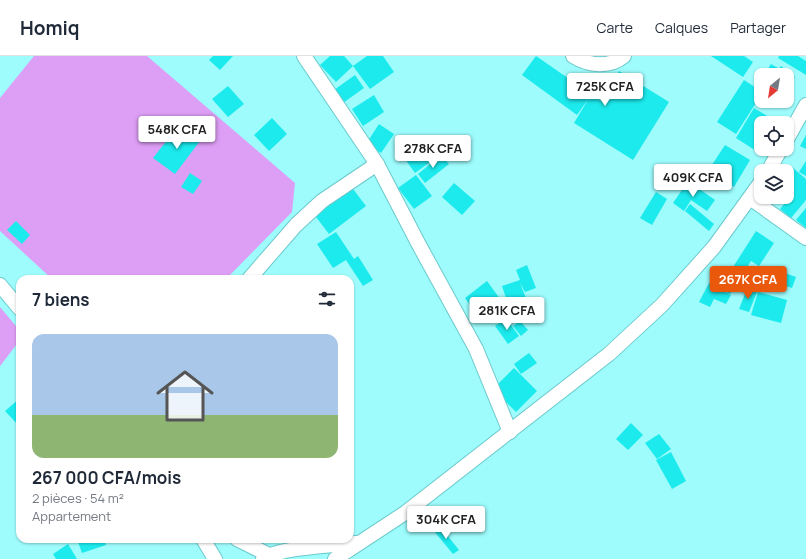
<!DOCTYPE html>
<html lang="fr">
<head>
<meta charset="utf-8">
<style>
	body { margin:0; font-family:Manrope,sans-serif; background:#f6f6f7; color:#1f2937; height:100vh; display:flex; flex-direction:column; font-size:15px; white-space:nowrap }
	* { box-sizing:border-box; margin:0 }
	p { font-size:13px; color:#747a83 }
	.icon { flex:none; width:22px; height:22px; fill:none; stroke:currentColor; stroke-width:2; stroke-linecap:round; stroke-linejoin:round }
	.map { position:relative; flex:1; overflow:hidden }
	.drawer { position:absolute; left:16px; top:219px; width:338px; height:268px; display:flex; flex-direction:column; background:#fff; border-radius:12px; box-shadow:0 1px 3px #0004 }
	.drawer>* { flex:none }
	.needle { width:26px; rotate:210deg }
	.buttons { position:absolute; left:754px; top:12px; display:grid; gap:8px }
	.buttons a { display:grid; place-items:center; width:40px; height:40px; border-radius:8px; background:#fff; box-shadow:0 1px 3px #0004; font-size:20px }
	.price { position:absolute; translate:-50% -34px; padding:0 9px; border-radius:4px; background:#fff; color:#222; font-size:13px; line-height:26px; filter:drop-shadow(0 1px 2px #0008) }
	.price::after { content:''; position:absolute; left:50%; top:24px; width:12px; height:9px; margin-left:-6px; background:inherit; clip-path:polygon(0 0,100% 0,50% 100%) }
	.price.selected { background:#ea580c; color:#fff }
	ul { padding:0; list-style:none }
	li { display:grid; align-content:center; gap:8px; height:212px; padding:0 16px }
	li+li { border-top:1px solid #e0e1e3 }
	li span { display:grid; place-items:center; height:124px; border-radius:12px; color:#555 }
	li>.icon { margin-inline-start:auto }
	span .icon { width:72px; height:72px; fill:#fffc; stroke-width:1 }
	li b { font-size:17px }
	h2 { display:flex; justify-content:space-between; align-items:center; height:48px; padding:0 16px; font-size:17px }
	header { display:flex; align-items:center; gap:24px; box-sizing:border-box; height:56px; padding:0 20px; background:#fff; border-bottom:1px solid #e0e1e3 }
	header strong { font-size:19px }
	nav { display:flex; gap:22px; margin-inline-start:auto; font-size:14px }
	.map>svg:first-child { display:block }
	.green { fill:#dd9ef5 }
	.building { fill:#1ceaed }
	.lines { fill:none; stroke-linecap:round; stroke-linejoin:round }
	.street-casing { stroke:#6bc9cb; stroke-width:16 }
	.street { stroke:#fff; stroke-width:14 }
</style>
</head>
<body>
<header>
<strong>Homiq</strong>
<nav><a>Carte</a><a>Calques</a><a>Partager</a></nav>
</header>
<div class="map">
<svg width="806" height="503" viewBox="0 0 806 503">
	<rect width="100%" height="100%" fill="#9efcfd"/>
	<g class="green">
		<polygon points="34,0 147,0 295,127 292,156 226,223 52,223 0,175 0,42"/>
		<polygon points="0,251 20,275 20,284 0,310"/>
	</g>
	<g class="building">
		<polygon points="213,0 233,0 220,14 209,4"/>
		<polygon points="330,0 344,0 353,10 336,26 320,9"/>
		<polygon points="367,0 383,0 394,16 370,33 353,10"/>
		<polygon points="536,0 601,45 619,15 669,46 633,104 574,67 589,42 577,59 522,19"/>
		<polygon points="711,0 744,0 753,6 743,21"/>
		<polygon points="779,0 798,0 806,5 806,19 778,2"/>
		<polygon points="771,8 778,12 774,19 764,19"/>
		<polygon points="781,10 795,21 789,28 787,26 787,19 776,17"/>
		<polygon points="355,19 364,32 343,47 334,34"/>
		<polygon points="744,24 761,35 761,39 736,78 717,66"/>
		<polygon points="228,30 244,48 228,61 212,43"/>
		<polygon points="374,39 384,56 363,70 352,53"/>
		<polygon points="754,52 779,67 761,67 761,93 768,93 764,100 736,82"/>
		<polygon points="272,62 287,78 269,95 254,79"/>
		<polygon points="379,68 394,78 381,97 366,88"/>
		<polygon points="179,69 200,85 175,118 153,102"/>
		<polygon points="806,79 806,93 800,90"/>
		<polygon points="725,89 750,104 734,131 708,115"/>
		<polygon points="423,90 433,104 415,117 405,103"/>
		<polygon points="441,99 449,108 425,127 418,118"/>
		<polygon points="806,105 806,120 799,116"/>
		<polygon points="792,111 806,123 806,144 791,162 780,153 790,141 787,139 787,117"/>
		<polygon points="190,117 202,125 193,138 181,131"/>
		<polygon points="416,119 432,140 414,153 398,132"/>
		<polygon points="688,125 715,144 707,155 691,144 684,155 673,147"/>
		<polygon points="454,127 475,145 462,159 442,141"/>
		<polygon points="350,129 366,150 329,178 313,157"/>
		<polygon points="656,136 667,143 652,169 640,162"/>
		<polygon points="690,148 714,168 709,175 685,155"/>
		<polygon points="806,152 806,172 796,164"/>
		<polygon points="16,165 30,179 22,188 7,174"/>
		<polygon points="756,175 774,187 759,210 751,205 730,238 712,227 720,214 728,219"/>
		<polygon points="336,176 354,203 358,200 373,224 363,230 346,204 333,212 317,188"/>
		<polygon points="527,209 536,232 525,236 520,227 528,247 510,254 502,230 520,224 516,214"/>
		<polygon points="769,211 796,221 792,232 765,223"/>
		<polygon points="487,225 503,247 481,264 465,242"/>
		<polygon points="709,227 731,239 726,248 714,243 710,251 699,246"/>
		<polygon points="747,233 757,236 749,256 739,253"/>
		<polygon points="758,236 787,244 781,267 751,259"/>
		<polygon points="506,262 519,280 508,288 495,270"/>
		<polygon points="520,265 528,274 521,280 513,270"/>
		<polygon points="529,297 537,307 521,318 514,308"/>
		<polygon points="514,312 537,335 516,356 493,333"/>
		<polygon points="20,342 20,371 5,355"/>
		<polygon points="631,367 643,379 628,394 616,383"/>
		<polygon points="659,378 671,393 657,403 645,387"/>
		<polygon points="671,396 686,425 672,433 656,404"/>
		<polygon points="439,469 459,494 453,498 433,474"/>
		<polygon points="86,483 104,483 106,489 82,497 78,486"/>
		<polygon points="68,488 77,503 56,503 53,498"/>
	</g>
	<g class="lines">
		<g class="street-casing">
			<g id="street">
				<polyline points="304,0 377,108 418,187 476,293 510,376"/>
				<path d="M573,0C589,10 610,12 624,0"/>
				<polyline points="787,83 806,49"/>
				<polyline points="768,115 781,93"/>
				<polyline points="750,142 806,182"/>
				<polyline points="249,223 296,169 322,145 377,108"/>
				<polyline points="0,229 20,253"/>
				<polyline points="203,483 215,503"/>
				<polyline points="237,483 269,499"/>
				<path d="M263,503C280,491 334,490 356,487"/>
				<polyline points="335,503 405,457 609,298 662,249 714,191 761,126"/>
			</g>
		</g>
		<use href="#street" class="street"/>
	</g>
</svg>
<div class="buttons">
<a><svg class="needle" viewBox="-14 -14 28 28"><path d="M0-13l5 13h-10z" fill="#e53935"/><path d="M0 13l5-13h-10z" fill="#747a83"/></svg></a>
<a><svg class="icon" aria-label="locate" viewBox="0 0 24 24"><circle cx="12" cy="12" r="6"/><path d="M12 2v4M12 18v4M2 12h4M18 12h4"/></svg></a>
<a><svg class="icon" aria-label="layers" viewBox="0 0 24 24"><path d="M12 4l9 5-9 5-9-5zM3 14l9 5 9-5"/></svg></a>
</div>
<b class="price" style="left:605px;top:51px">725K CFA</b>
<b class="price" style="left:177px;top:94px">548K CFA</b>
<b class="price" style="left:433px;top:113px">278K CFA</b>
<b class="price" style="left:693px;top:142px">409K CFA</b>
<b class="price selected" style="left:748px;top:244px">267K CFA</b>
<b class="price" style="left:507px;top:275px">281K CFA</b>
<b class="price" style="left:446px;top:484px">304K CFA</b>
<section class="drawer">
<h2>7 biens<svg class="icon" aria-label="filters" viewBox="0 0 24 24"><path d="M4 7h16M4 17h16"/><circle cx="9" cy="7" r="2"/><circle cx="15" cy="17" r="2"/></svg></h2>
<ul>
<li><span style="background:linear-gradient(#a9c7e8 65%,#8fb573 0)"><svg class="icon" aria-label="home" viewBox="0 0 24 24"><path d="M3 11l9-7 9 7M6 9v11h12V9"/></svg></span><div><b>267 000 CFA/mois</b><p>2 pièces · 54 m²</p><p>Appartement</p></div></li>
</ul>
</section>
</div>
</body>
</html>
